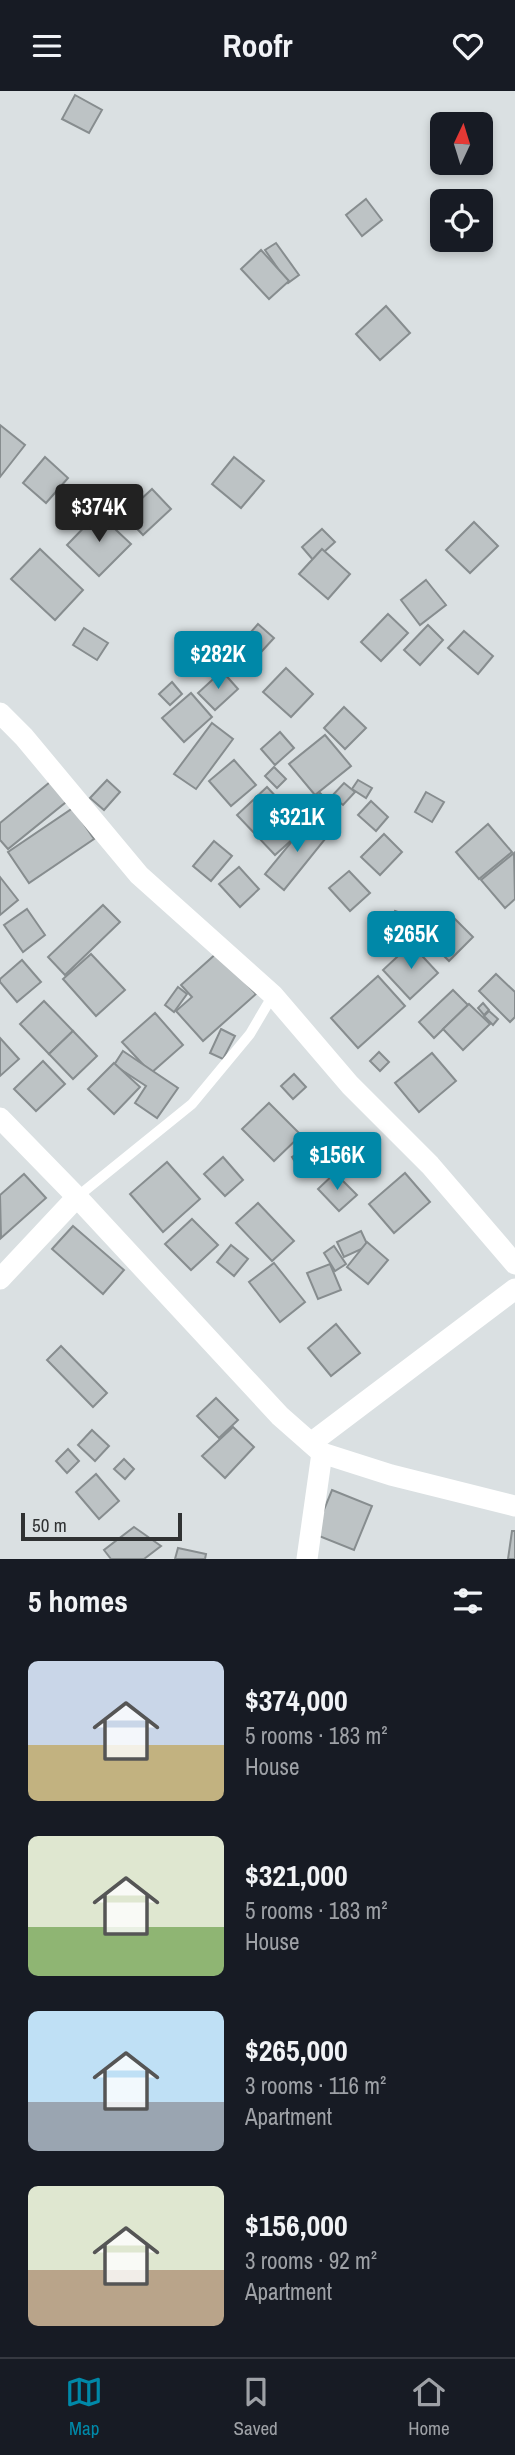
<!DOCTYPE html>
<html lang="en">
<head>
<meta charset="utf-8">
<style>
	body { margin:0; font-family:"Archivo Narrow",sans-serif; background:#20242c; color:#f1f3f6; height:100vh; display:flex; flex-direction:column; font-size:26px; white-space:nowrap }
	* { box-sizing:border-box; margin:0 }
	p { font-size:23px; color:#9ea1a6 }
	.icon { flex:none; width:38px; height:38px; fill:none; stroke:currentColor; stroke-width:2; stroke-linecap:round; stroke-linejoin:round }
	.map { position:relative; height:1468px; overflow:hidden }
	.side { display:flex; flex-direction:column; background:#171b24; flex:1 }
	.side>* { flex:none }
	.needle { width:46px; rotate:4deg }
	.tools { position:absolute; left:430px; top:21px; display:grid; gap:14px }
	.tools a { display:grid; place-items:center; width:63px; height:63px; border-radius:10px; background:#171b24; box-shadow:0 4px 10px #0003; font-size:35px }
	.scale { position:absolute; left:21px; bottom:18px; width:161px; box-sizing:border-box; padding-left:7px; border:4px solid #303233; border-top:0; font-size:19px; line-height:24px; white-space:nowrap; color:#303233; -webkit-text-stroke:5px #dae0e2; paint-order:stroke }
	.price { position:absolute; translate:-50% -60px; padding:0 16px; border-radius:7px; background:#0088a8; color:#fff; font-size:23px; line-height:46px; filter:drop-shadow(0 2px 4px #0008) }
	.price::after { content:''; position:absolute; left:50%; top:42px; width:21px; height:16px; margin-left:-10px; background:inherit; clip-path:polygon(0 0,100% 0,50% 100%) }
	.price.selected { background:#222; color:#fff }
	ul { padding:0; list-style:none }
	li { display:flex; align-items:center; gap:21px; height:175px; padding:0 28px }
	li span { display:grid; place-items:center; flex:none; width:196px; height:140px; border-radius:10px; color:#555 }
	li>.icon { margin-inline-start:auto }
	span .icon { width:84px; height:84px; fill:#fffc; stroke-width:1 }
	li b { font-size:30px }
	h2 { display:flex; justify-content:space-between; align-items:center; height:84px; padding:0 28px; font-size:30px }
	header { display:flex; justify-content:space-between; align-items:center; height:91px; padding:0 28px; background:#171b24; font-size:32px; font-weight:700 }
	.menu { display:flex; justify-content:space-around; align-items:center; height:98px; border-top:2px solid #363941; background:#171b24; font-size:19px; color:#9ea1a6 }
	.menu a { display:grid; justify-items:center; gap:4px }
	.menu .selected { color:#0088a8 }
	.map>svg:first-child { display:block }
	.building { fill:#bdc3c5; stroke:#878d8f; stroke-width:2 }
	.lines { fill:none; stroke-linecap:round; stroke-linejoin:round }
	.service { stroke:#fff; stroke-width:10 }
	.minor { stroke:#fff; stroke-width:21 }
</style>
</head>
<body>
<header><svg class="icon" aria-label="menu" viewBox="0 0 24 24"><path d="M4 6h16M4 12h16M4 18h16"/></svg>Roofr<svg class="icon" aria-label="heart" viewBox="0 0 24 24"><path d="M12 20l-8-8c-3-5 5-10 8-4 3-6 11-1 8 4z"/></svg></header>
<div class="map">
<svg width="515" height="1468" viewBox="0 0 515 1468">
	<rect width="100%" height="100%" fill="#dae0e2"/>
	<g class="building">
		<polygon points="75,4 102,19 89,42 62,28"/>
		<polygon points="366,108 382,129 362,145 346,124"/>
		<polygon points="276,152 299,184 288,192 265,159"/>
		<polygon points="261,159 289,190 269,208 241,178"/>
		<polygon points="386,215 410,242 380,269 356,243"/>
		<polygon points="0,334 25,354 0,386"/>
		<polygon points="45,366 68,387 46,412 23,392"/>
		<polygon points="234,366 264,390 241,417 212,393"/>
		<polygon points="152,398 171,418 143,444 124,424"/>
		<polygon points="98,422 131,453 99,485 67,454"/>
		<polygon points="474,431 498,455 470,482 446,459"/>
		<polygon points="322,438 335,451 314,470 302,456"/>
		<polygon points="40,458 83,499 55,529 11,488"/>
		<polygon points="322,458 350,483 328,508 299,483"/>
		<polygon points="426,489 446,514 420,534 401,509"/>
		<polygon points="388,523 408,542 381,570 361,551"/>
		<polygon points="258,533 274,547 252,571 236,558"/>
		<polygon points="428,534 443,549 420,574 404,559"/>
		<polygon points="84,537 108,552 97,569 73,554"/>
		<polygon points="464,540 493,565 478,583 448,557"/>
		<polygon points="286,577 313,603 291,626 263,601"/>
		<polygon points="222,580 238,598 215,619 198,602"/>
		<polygon points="172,591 182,603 170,614 159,603"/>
		<polygon points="191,602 212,626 184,651 162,627"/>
		<polygon points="344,616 366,637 345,658 324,637"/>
		<polygon points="212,632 233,648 196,698 174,683"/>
		<polygon points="280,641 294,657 275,674 261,658"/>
		<polygon points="325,644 351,675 315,704 289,673"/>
		<polygon points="234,669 256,694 231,715 209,690"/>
		<polygon points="274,676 286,688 277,697 265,685"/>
		<polygon points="55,687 71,707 8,758 0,749 0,732"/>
		<polygon points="107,689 120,701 104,719 90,707"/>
		<polygon points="358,689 372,697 366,707 352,698"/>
		<polygon points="344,692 355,701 343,714 332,705"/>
		<polygon points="267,696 305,737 275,764 237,724"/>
		<polygon points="426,701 444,711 432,731 415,721"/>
		<polygon points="320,702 338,720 321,739 302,722"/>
		<polygon points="371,710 388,726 376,740 358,724"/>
		<polygon points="73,717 94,748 29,792 8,761"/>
		<polygon points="311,727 330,742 284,799 265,783"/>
		<polygon points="488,733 512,761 479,788 456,761"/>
		<polygon points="384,743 402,761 380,784 361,766"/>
		<polygon points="214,750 232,765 211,790 193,775"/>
		<polygon points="514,762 515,808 505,817 481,789"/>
		<polygon points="239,776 259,798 240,816 219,793"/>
		<polygon points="349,780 370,802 350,820 329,797"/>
		<polygon points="0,786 18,809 0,824"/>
		<polygon points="103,814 120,831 65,884 48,866"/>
		<polygon points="27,818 45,844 23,861 4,834"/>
		<polygon points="395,820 412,826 406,842 390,837"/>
		<polygon points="450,823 473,846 449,870 426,847"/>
		<polygon points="411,853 438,882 410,908 383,879"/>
		<polygon points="218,861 256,903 203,950 176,920 192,906 181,894"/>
		<polygon points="91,863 125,899 96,925 63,888"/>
		<polygon points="22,869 41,891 17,911 0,891 0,888"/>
		<polygon points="496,883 515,901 515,926 510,931 479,900"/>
		<polygon points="378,885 405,915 358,957 331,927"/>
		<polygon points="178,896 187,903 174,921 165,914"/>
		<polygon points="453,899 468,914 434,947 419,931"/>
		<polygon points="44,910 73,940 49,963 20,933"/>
		<polygon points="483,912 489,919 484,924 478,917"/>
		<polygon points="469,913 490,933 463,959 443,938"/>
		<polygon points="489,920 498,928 493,934 484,925"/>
		<polygon points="155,922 183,954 151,982 122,951"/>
		<polygon points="221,938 235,945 223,968 210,962"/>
		<polygon points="73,940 97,965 73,988 49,963"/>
		<polygon points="0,947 19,968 0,985"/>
		<polygon points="123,960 178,997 157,1027 135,1012 146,995 114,974"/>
		<polygon points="379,961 389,971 380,980 370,970"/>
		<polygon points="432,962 456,990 419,1021 395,992"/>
		<polygon points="43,970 65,993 36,1020 14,998"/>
		<polygon points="114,972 140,996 114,1023 88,998"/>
		<polygon points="294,983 306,996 293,1008 281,995"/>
		<polygon points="269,1012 301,1044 274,1070 242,1038"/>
		<polygon points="334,1044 345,1051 338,1062 327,1055"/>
		<polygon points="310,1054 322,1073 304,1085 292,1066"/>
		<polygon points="223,1066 243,1089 225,1105 204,1083"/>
		<polygon points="167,1071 200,1108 163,1141 130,1103"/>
		<polygon points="335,1082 357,1104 339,1120 318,1098"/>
		<polygon points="405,1082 430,1111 394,1142 369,1113"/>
		<polygon points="24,1083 46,1107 1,1147 0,1104"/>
		<polygon points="258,1112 294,1150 272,1170 236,1132"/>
		<polygon points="192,1128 218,1154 191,1179 165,1153"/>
		<polygon points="73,1135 124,1179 103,1203 52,1158"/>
		<polygon points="361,1140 368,1155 344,1166 337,1151"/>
		<polygon points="367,1151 388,1169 368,1193 347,1176"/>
		<polygon points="231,1154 248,1168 234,1185 217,1171"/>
		<polygon points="334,1155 346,1173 335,1180 324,1162"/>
		<polygon points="274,1172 305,1211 280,1231 249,1191"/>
		<polygon points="330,1173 341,1199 318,1208 307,1182"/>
		<polygon points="336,1233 360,1262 331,1285 308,1257"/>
		<polygon points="61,1255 107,1302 93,1316 47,1269"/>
		<polygon points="216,1307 238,1329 219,1347 197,1325"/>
		<polygon points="233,1336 254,1356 225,1387 202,1365"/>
		<polygon points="92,1339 109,1355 95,1370 78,1354"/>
		<polygon points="68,1358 79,1370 67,1382 56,1370"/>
		<polygon points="124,1368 134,1378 125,1388 114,1378"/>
		<polygon points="96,1383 119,1410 99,1428 76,1401"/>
		<polygon points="332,1399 372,1415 354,1459 314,1443"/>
		<polygon points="134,1436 161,1455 144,1468 111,1468 104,1459"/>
		<polygon points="512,1440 515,1440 515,1468 508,1468"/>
		<polygon points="178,1457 206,1463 205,1468 175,1468"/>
	</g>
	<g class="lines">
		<polyline class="service" points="77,1106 192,1013 250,943 273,904"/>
		<g class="minor">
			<polyline points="0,622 24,646 139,784 273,904 350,994 430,1074 515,1173"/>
			<polyline points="0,1027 77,1106 280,1325 322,1362 391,1384 515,1415"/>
			<polyline points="0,1188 77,1106"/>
			<polyline points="311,1352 515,1198"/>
			<polyline points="307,1468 322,1362"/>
		</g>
	</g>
</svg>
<div class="tools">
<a><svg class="needle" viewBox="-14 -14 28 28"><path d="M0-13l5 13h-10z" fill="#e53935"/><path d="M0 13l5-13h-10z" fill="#9ea1a6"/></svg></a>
<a><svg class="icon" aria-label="locate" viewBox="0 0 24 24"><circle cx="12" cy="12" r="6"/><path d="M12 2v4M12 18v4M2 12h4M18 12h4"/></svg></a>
</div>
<div class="scale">50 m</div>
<b class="price selected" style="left:99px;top:453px">$374K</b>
<b class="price" style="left:218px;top:600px">$282K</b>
<b class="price" style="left:297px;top:763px">$321K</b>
<b class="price" style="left:411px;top:880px">$265K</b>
<b class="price" style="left:337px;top:1101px">$156K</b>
</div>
<section class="side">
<h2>5 homes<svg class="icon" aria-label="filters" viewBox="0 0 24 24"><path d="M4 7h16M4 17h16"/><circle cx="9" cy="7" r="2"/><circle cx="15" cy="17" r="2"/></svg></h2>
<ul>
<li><span style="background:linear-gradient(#c9d6e8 60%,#c2b280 0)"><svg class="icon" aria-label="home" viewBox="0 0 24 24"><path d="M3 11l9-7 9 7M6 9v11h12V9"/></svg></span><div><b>$374,000</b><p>5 rooms · 183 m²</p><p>House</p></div></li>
<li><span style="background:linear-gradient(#dfe7d0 65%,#8fb573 0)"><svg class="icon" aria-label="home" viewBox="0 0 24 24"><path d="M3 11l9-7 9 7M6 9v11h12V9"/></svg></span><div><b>$321,000</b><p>5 rooms · 183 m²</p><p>House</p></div></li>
<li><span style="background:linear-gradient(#bfe0f5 65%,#9aa5b1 0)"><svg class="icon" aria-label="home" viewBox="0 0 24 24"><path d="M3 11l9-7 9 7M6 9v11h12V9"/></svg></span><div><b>$265,000</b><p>3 rooms · 116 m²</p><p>Apartment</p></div></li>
<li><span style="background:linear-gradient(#dfe7d0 60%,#b9a48a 0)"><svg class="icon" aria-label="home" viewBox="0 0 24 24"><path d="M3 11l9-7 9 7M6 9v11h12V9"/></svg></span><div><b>$156,000</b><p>3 rooms · 92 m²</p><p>Apartment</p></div></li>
</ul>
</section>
<nav class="menu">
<a class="selected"><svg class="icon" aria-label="map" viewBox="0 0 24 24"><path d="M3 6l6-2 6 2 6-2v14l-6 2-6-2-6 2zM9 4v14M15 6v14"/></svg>Map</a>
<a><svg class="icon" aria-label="saved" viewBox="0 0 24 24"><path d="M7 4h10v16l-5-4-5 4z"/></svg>Saved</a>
<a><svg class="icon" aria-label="home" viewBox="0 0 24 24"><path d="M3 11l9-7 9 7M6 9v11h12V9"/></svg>Home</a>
</nav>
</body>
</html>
